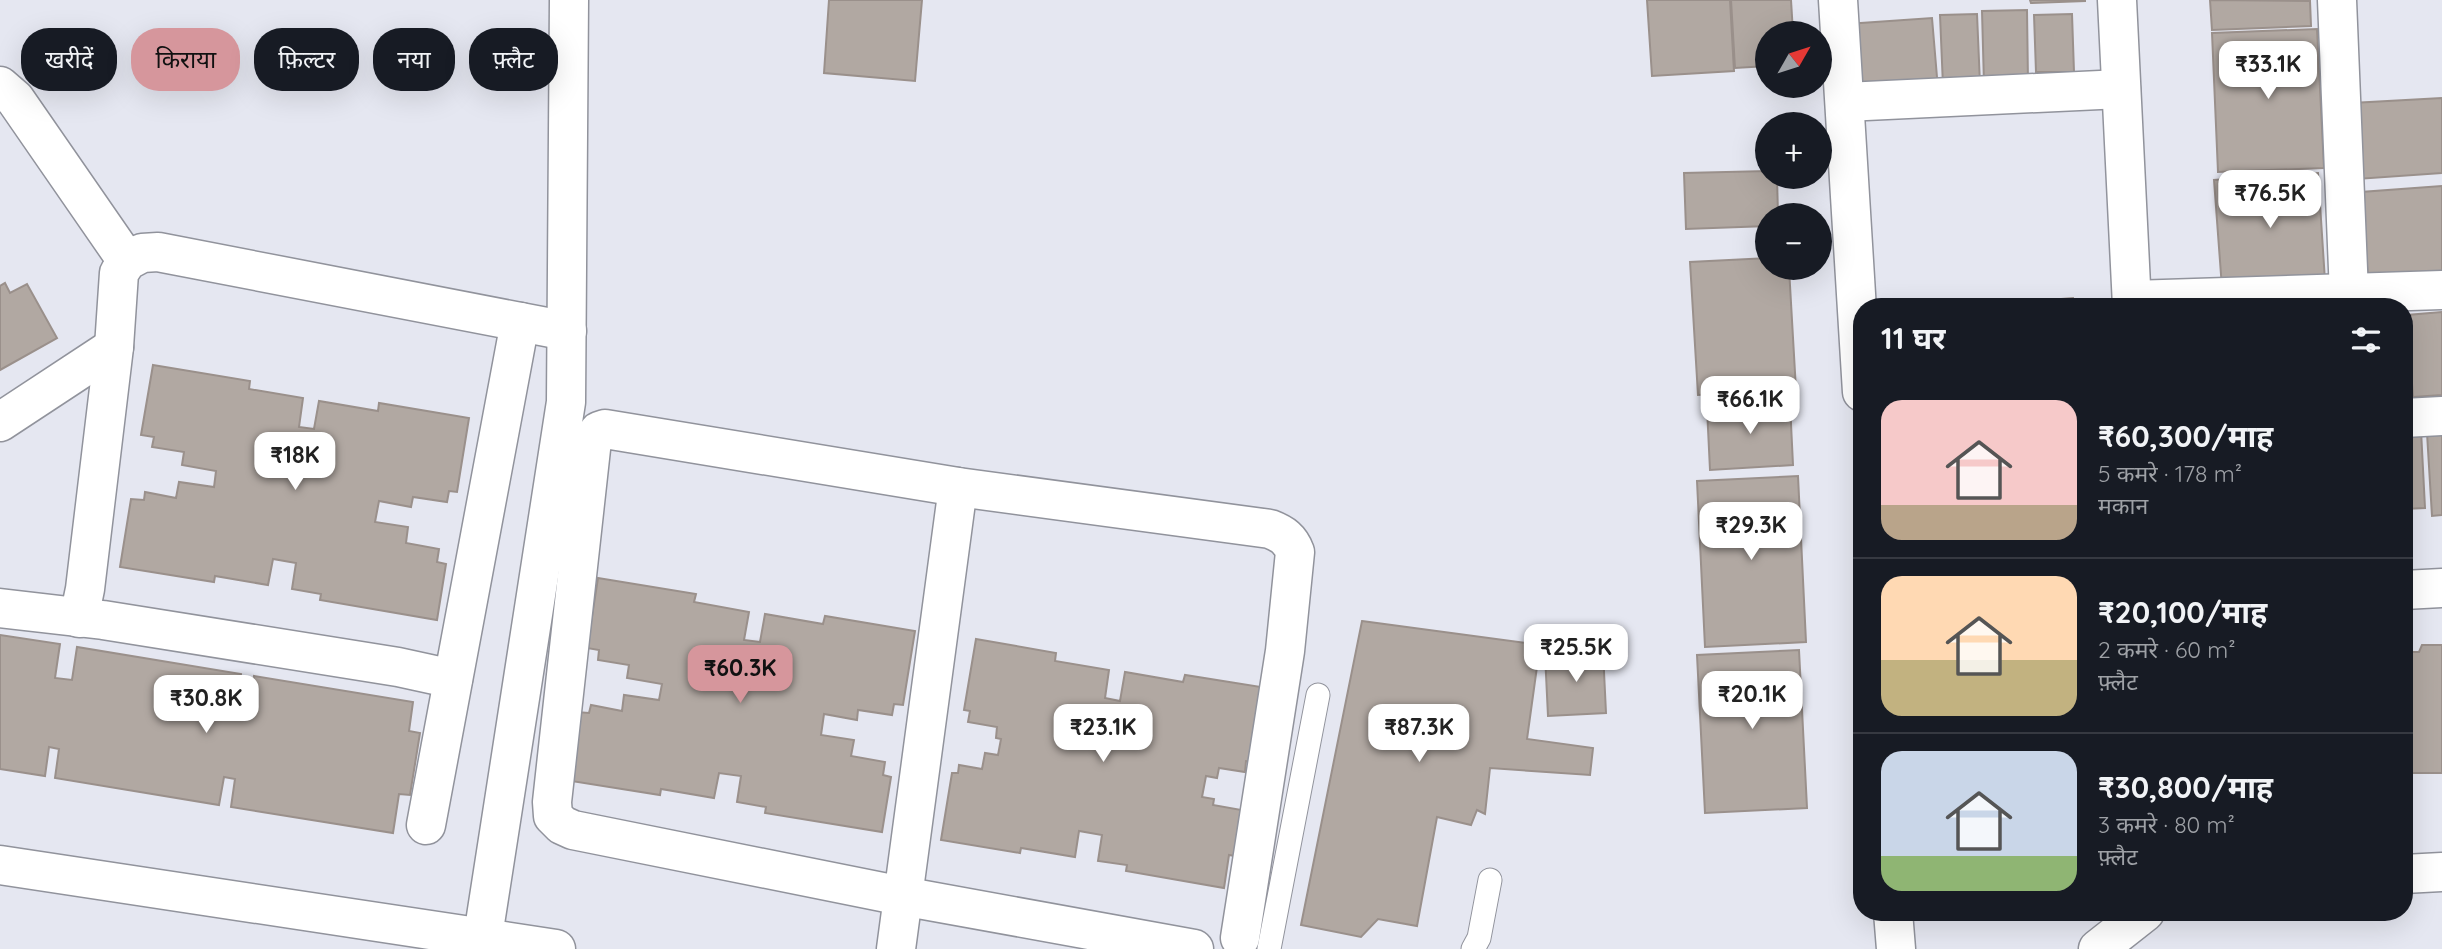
<!DOCTYPE html>
<html lang="hi">
<head>
<meta charset="utf-8">
<style>
	body { margin:0; font-family:Quicksand,"Noto Sans Devanagari",sans-serif; background:#242831; color:#f1f3f6; height:100vh; display:flex; flex-direction:column; font-size:26px; white-space:nowrap }
	* { box-sizing:border-box; margin:0 }
	p { font-size:23px; color:#9ea1a6 }
	.icon { flex:none; width:38px; height:38px; fill:none; stroke:currentColor; stroke-width:2; stroke-linecap:round; stroke-linejoin:round }
	.map { position:relative; flex:1; overflow:hidden }
	.panel { position:absolute; left:1853px; top:298px; width:560px; height:623px; display:flex; flex-direction:column; background:#171b24; border-radius:28px; box-shadow:0 7px 28px #0002 }
	.panel>* { flex:none }
	.top-card { position:absolute; left:21px; top:28px; width:665px; height:63px; display:flex; gap:14px }
	.needle { width:46px; rotate:51deg }
	.controls { position:absolute; left:1755px; top:21px; display:grid; gap:14px }
	.controls a { display:grid; place-items:center; width:77px; height:77px; border-radius:50%; background:#171b24; box-shadow:0 7px 28px #0002; font-size:35px }
	.price { position:absolute; translate:-50% -60px; padding:0 16px; border-radius:14px; background:#fff; color:#222; font-size:23px; line-height:46px; filter:drop-shadow(0 2px 4px #0008) }
	.price::after { content:''; position:absolute; left:50%; top:42px; width:21px; height:16px; margin-left:-10px; background:inherit; clip-path:polygon(0 0,100% 0,50% 100%) }
	.price.selected { background:#d6969c; color:#111 }
	ul { padding:0; list-style:none }
	li { display:flex; align-items:center; gap:21px; height:175px; padding:0 28px }
	li+li { border-top:2px solid #363941 }
	li span { display:grid; place-items:center; flex:none; width:196px; height:140px; border-radius:21px; color:#555 }
	li>.icon { margin-inline-start:auto }
	span .icon { width:84px; height:84px; fill:#fffc; stroke-width:1 }
	li b { font-size:30px }
	h2 { display:flex; justify-content:space-between; align-items:center; height:84px; padding:0 28px; font-size:30px }
	.chip { padding:0 24px; border-radius:28px; background:#171b24; box-shadow:0 7px 28px #0002; font-size:24px; line-height:63px }
	.chip.selected { background:#d6969c; color:#111 }
	.map>svg:first-child { display:block }
	.building { fill:#b1a8a2; stroke:#9a908b; stroke-width:2 }
	.lines { fill:none; stroke-linecap:round; stroke-linejoin:round }
	.service-casing { stroke:#91939c; stroke-width:25 }
	.minor-casing { stroke:#91939c; stroke-width:41 }
	.service { stroke:#fff; stroke-width:23 }
	.minor { stroke:#fff; stroke-width:38 }
</style>
</head>
<body>
<div class="map">
<svg width="2442" height="949" viewBox="0 0 2442 949">
	<rect width="100%" height="100%" fill="#e5e7f1"/>
	<g class="building">
		<polygon points="829,0 922,0 915,81 824,73"/>
		<polygon points="1647,0 1730,0 1734,71 1652,76"/>
		<polygon points="1731,0 1791,0 1793,33 1768,33 1768,66 1735,68"/>
		<polygon points="2030,0 2085,0 2085,1 2031,3"/>
		<polygon points="2210,0 2310,1 2311,26 2212,30"/>
		<polygon points="2027,10 2028,83 1984,84 1982,11"/>
		<polygon points="1977,14 1980,84 1943,86 1940,15"/>
		<polygon points="2072,14 2074,72 2036,72 2034,15"/>
		<polygon points="1932,18 1938,89 1852,96 1847,24"/>
		<polygon points="2317,29 2324,168 2218,172 2212,33"/>
		<polygon points="2442,98 2442,173 2357,179 2352,103"/>
		<polygon points="1768,171 1768,177 1777,177 1778,215 1768,215 1768,226 1686,229 1684,173"/>
		<polygon points="2318,173 2325,281 2222,288 2214,180"/>
		<polygon points="2442,186 2442,273 2368,278 2361,192"/>
		<polygon points="1768,258 1768,268 1789,268 1796,390 1698,395 1690,262"/>
		<polygon points="5,283 10,293 27,284 57,338 0,370 0,286"/>
		<polygon points="2073,298 2074,306 1983,306 1983,305"/>
		<polygon points="2442,312 2442,395 2413,397 2407,315"/>
		<polygon points="153,365 250,381 249,389 303,398 299,427 314,429 319,401 378,411 379,403 469,418 457,492 449,491 447,502 413,497 411,507 379,501 375,522 408,527 406,543 439,549 437,562 446,564 437,620 320,600 321,594 292,589 296,563 273,559 268,585 215,576 214,582 120,567 131,499 144,500 145,492 176,498 179,482 214,487 216,471 182,465 184,452 152,447 154,437 141,435"/>
		<polygon points="1790,403 1793,465 1710,470 1707,408"/>
		<polygon points="2404,430 2421,430 2425,508 2404,509"/>
		<polygon points="2427,433 2442,433 2442,515 2432,516"/>
		<polygon points="1798,476 1806,642 1705,647 1697,481"/>
		<polygon points="598,578 696,594 694,602 749,612 744,640 760,642 765,614 823,624 825,616 915,631 903,705 894,704 892,715 858,710 857,720 824,714 821,735 854,740 851,756 885,762 883,775 891,777 882,832 765,813 766,807 737,802 741,776 719,773 714,798 661,789 660,795 565,780 577,712 589,713 591,705 622,711 624,695 659,700 662,684 627,678 629,665 598,660 599,650 587,648"/>
		<polygon points="1362,621 1540,645 1527,739 1593,748 1590,775 1490,768 1485,814 1477,810 1471,825 1437,817 1417,926 1378,919 1361,937 1301,925"/>
		<polygon points="0,635 60,644 55,678 72,680 77,647 241,674 237,699 251,702 254,676 413,702 409,731 420,733 410,795 399,794 393,833 231,807 235,779 224,777 219,805 55,778 59,749 49,747 45,776 0,769"/>
		<polygon points="976,639 1056,653 1055,661 1109,670 1105,698 1120,701 1125,672 1183,682 1185,675 1261,687 1255,762 1246,761 1245,772 1219,768 1217,778 1206,776 1202,797 1214,799 1213,805 1247,811 1240,857 1229,855 1224,888 1126,871 1127,865 1098,861 1102,835 1079,831 1075,857 1021,848 1020,853 941,840 952,773 958,773 959,765 982,769 985,753 998,755 1001,739 996,738 997,727 968,722 970,711 964,710"/>
		<polygon points="2422,645 2442,645 2442,773 2404,773 2404,652 2419,652"/>
		<polygon points="1799,650 1807,808 1705,813 1697,655"/>
		<polygon points="1603,651 1606,713 1548,716 1545,654"/>
	</g>
	<g class="lines">
		<g class="service-casing">
			<g id="service">
				<polyline points="1269,949 1318,695"/>
				<polyline points="1473,949 1479,938 1490,880"/>
			</g>
		</g>
		<g class="minor-casing">
			<g id="minor">
				<polyline points="1838,0 1862,392"/>
				<polyline points="2117,0 2132,306"/>
				<polyline points="2337,0 2349,294"/>
				<polyline points="0,86 15,99 127,261"/>
				<polyline points="1845,102 2121,89"/>
				<polyline points="2132,300 2442,290"/>
				<polyline points="2404,418 2442,416"/>
				<polyline points="0,422 114,347"/>
				<polyline points="2404,590 2442,588"/>
				<polyline points="0,608 103,620 398,667 453,679"/>
				<polyline points="79,618 85,589 114,347 119,273 127,261 142,253 158,252 567,331"/>
				<polyline points="426,825 520,322"/>
				<polyline points="0,865 556,949"/>
				<polyline points="2404,874 2442,872"/>
				<polyline points="1893,912 1896,949"/>
				<polyline points="481,949 566,402 569,0"/>
				<polyline points="896,949 958,487"/>
				<path d="M1194,949L902,896L573,830L562,825L553,816L552,802L592,440L599,431L605,429L958,487L1270,529C1283,534 1290,539 1295,552L1285,651L1240,938"/>
				<polyline points="2098,949 2145,912"/>
			</g>
		</g>
		<use href="#service" class="service"/>
		<use href="#minor" class="minor"/>
	</g>
</svg>
<div class="controls">
<a><svg class="needle" viewBox="-14 -14 28 28"><path d="M0-13l5 13h-10z" fill="#e53935"/><path d="M0 13l5-13h-10z" fill="#9ea1a6"/></svg></a>
<a>+</a>
<a>−</a>
</div>
<b class="price" style="left:2268px;top:101px">₹33.1K</b>
<b class="price" style="left:2270px;top:230px">₹76.5K</b>
<b class="price" style="left:1750px;top:436px">₹66.1K</b>
<b class="price" style="left:295px;top:492px">₹18K</b>
<b class="price" style="left:1751px;top:562px">₹29.3K</b>
<b class="price" style="left:1576px;top:684px">₹25.5K</b>
<b class="price selected" style="left:740px;top:705px">₹60.3K</b>
<b class="price" style="left:1752px;top:731px">₹20.1K</b>
<b class="price" style="left:206px;top:735px">₹30.8K</b>
<b class="price" style="left:1103px;top:764px">₹23.1K</b>
<b class="price" style="left:1419px;top:764px">₹87.3K</b>
<div class="top-card">
<a class="chip">खरीदें</a>
<a class="chip selected">किराया</a>
<a class="chip">फ़िल्टर</a>
<a class="chip">नया</a>
<a class="chip">फ़्लैट</a>
</div>
<section class="panel">
<h2>11 घर<svg class="icon" aria-label="filters" viewBox="0 0 24 24"><path d="M4 7h16M4 17h16"/><circle cx="9" cy="7" r="2"/><circle cx="15" cy="17" r="2"/></svg></h2>
<ul>
<li><span style="background:linear-gradient(#f6c9c9 75%,#b9a48a 0)"><svg class="icon" aria-label="home" viewBox="0 0 24 24"><path d="M3 11l9-7 9 7M6 9v11h12V9"/></svg></span><div><b>₹60,300/माह</b><p>5 कमरे · 178 m²</p><p>मकान</p></div></li>
<li><span style="background:linear-gradient(#ffd9b3 60%,#c2b280 0)"><svg class="icon" aria-label="home" viewBox="0 0 24 24"><path d="M3 11l9-7 9 7M6 9v11h12V9"/></svg></span><div><b>₹20,100/माह</b><p>2 कमरे · 60 m²</p><p>फ़्लैट</p></div></li>
<li><span style="background:linear-gradient(#c9d6e8 75%,#8fb573 0)"><svg class="icon" aria-label="home" viewBox="0 0 24 24"><path d="M3 11l9-7 9 7M6 9v11h12V9"/></svg></span><div><b>₹30,800/माह</b><p>3 कमरे · 80 m²</p><p>फ़्लैट</p></div></li>
</ul>
</section>
</div>
</body>
</html>
